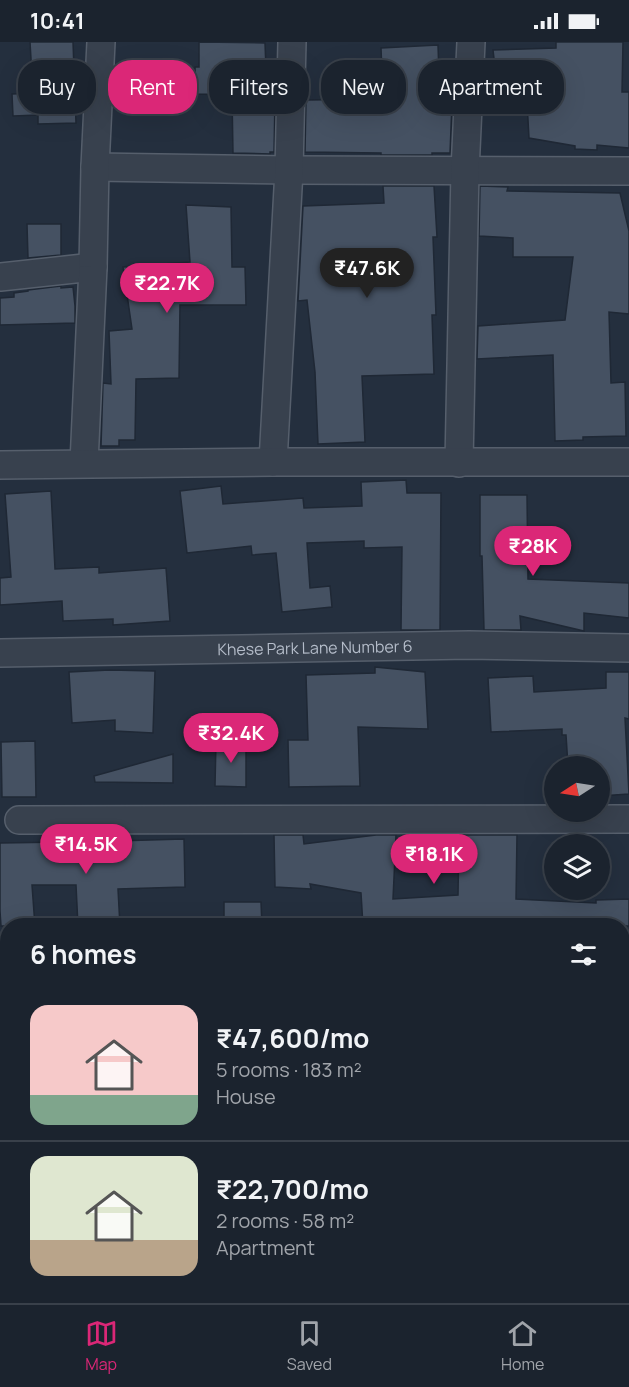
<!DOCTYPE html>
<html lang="en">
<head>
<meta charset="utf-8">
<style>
	body { margin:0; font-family:Manrope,sans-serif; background:#282f3a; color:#f1f3f6; height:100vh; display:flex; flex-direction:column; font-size:22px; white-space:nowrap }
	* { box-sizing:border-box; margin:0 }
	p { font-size:20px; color:#a0a4aa }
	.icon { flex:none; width:33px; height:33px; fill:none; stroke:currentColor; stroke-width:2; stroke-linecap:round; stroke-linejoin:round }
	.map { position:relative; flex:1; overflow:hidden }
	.panel { position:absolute; left:0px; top:876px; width:630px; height:386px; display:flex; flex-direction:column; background:#1b232e; border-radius:24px 24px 0 0; box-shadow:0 6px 24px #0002,0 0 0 2px #39404a }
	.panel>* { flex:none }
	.banner { position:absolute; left:18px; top:18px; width:594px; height:54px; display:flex; gap:12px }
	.needle { width:39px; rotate:258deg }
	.controls { position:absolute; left:544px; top:714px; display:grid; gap:12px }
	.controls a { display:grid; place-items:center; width:66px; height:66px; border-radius:50%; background:#1b232e; box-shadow:0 6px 24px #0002,0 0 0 2px #39404a; font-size:30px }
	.price { position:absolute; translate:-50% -51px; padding:0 14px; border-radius:21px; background:#db2777; color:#fff; font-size:20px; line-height:39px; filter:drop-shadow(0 2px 3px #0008) }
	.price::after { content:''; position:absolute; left:50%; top:36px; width:18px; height:14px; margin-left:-9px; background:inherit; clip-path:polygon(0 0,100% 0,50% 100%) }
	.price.active { background:#222; color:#fff }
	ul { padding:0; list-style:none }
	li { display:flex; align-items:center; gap:18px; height:150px; padding:0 30px }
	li+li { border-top:2px solid #39404a }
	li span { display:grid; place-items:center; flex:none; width:168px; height:120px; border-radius:18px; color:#555 }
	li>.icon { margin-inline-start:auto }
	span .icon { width:72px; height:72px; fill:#fffc; stroke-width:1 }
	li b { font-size:26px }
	h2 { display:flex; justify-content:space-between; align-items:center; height:72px; padding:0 30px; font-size:26px }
	.chip { padding:0 21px; border-radius:24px; background:#1b232e; box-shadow:0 6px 24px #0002,0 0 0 2px #39404a; font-size:21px; line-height:54px }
	.chip.active { background:#db2777; color:#fff }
	.status { display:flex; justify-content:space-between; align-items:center; height:42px; padding:0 30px; background:#1b232e; direction:ltr }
	.status svg { height:16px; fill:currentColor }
	.tab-bar { display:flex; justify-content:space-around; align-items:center; height:84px; border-top:2px solid #39404a; background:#1b232e; font-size:16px; color:#a0a4aa }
	.tab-bar a { display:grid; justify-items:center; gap:3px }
	.tab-bar .active { color:#db2777 }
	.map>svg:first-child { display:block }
	.building { fill:#455162; stroke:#1f2835; stroke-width:1.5 }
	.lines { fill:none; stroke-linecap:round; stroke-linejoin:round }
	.minor-casing { stroke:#565f6c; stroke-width:30 }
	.minor { stroke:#38414e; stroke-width:27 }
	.labels { text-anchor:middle; stroke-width:4.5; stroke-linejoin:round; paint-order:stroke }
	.street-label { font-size:16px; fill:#b4bcc9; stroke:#1d2633 }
</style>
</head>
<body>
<div class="status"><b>10:41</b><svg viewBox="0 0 49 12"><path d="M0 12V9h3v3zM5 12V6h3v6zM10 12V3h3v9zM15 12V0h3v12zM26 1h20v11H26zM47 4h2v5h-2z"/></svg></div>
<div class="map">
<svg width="629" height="1261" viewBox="0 0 629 1261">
	<rect width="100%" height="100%" fill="#242f3e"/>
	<g class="building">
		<polygon points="30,0 73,0 76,81 38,82 38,73 13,74 12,52 33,51"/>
		<polygon points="199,0 265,1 266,27 270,27 269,58 275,58 274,110 270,110 270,112 233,111 232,53 196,52 195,25 199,25"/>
		<polygon points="556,0 623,0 622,50 629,50 629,106 597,103 597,108 575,107 575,104 529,96 526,42 497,42 493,8 556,6"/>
		<polygon points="438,3 440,62 452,62 450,111 432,111 432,113 381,113 381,111 305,110 306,58 383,57 381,6"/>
		<polygon points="117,37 173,39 175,59 119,58"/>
		<polygon points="383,144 434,144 437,195 433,195 436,273 432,273 434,332 362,334 365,400 318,402 315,330 307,258 298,259 303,164 384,161"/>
		<polygon points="480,144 508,145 507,149 620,151 629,189 629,272 609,270 611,341 625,340 626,394 583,395 583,398 555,399 553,313 477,317 478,284 565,278 573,215 513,215 513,196 479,194"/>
		<polygon points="186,163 231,165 232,225 245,225 246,263 180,263 179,336 136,337 135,398 119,398 119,404 101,404 103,341 111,342 109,289 132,287 123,225 190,220"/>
		<polygon points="27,182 61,182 61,213 28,216"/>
		<polygon points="61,244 61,246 73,245 75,264 75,281 0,283 0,256 14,255 14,251 28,249 28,248"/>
		<polygon points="406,438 407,451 441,451 440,588 401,588 402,505 364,506 364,499 307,501 310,546 330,544 332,565 282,570 276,511 252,513 251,504 187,511 180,449 221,444 223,462 303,456 304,466 362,464 361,440"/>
		<polygon points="51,449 55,527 99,525 99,531 166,526 170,579 113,583 113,577 63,579 62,559 0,563 0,536 11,535 5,452"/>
		<polygon points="480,453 527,453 528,537 629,541 629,576 584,571 584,589 520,574 521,588 484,588 482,514 480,514"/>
		<polygon points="375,625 425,630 428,687 358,685 360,744 289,745 288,698 308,698 306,633 375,631"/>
		<polygon points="110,628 155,629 153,691 115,689 115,678 72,681 69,630"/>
		<polygon points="606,630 629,630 629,677 625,676 629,752 600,754 600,724 568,724 566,693 562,693 562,687 491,690 488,636 533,634 534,650 606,646"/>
		<polygon points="35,699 36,755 2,755 1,700"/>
		<polygon points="216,699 246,700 246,745 215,744"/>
		<polygon points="173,712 173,741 95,740 94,734"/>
		<polygon points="274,793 303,793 304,802 376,793 396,793 393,857 458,853 459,793 517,793 516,857 596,861 596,858 629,857 629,884 363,884 361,851 310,842 311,847 275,845"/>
		<polygon points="116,797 116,799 184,797 185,845 118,847 120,884 78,884 76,843 32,843 35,884 1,884 0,869 0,801 63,800 63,799"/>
		<polygon points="224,860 261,860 262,884 224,884"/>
	</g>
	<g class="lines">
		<g class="minor-casing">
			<g id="minor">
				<polyline points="95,125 289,128 629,129"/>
				<polyline points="0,235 93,225"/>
				<polyline points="273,420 289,128 292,0"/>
				<polyline points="84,421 93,225 95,125 101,0"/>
				<polyline points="459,421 465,129 471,0"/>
				<polyline points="0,423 273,420 629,420"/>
				<path id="s1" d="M0,611L469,603L629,606"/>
				<polyline points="19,778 629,777"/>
				<polyline points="622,937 629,937"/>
				<polyline points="0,942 8,942"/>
				<polyline points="0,1050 8,1050"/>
				<polyline points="622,1107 629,1107"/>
				<polyline points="0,1128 8,1127"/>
			</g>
		</g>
		<use href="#minor" class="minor"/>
	</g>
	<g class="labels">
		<g class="street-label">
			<text dy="6" stroke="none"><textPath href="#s1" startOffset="315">Khese Park Lane Number 6</textPath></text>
		</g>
	</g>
</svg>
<div class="controls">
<a><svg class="needle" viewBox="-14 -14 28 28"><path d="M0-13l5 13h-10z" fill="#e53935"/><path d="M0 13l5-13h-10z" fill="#a0a4aa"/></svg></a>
<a><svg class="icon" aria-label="layers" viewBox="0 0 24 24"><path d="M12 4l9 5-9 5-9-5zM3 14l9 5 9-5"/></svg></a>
</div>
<b class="price active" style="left:367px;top:257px">₹47.6K</b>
<b class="price" style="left:167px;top:272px">₹22.7K</b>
<b class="price" style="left:533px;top:535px">₹28K</b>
<b class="price" style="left:231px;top:722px">₹32.4K</b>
<b class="price" style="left:86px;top:833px">₹14.5K</b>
<b class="price" style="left:434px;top:843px">₹18.1K</b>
<div class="banner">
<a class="chip">Buy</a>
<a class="chip active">Rent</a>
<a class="chip">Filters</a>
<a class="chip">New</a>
<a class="chip">Apartment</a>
</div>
<section class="panel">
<h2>6 homes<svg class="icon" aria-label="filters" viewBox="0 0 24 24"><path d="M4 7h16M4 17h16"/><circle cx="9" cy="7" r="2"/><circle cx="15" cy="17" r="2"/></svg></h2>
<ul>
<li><span style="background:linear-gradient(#f6c9c9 75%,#7fa58c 0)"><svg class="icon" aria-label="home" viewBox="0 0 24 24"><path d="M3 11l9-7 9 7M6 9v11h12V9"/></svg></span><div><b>₹47,600/mo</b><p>5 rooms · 183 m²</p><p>House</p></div></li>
<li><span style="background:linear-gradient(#dfe7d0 70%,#b9a48a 0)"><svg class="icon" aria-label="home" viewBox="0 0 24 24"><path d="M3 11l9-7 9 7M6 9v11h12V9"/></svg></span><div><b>₹22,700/mo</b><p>2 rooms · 58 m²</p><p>Apartment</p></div></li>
</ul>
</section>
</div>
<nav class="tab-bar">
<a class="active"><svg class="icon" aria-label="map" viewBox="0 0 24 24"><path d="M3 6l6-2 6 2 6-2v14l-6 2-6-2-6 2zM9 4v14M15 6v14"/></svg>Map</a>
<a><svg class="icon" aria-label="saved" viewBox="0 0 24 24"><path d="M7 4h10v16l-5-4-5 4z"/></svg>Saved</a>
<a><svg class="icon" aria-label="home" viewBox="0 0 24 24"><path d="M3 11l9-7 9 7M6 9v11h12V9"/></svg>Home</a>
</nav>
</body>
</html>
